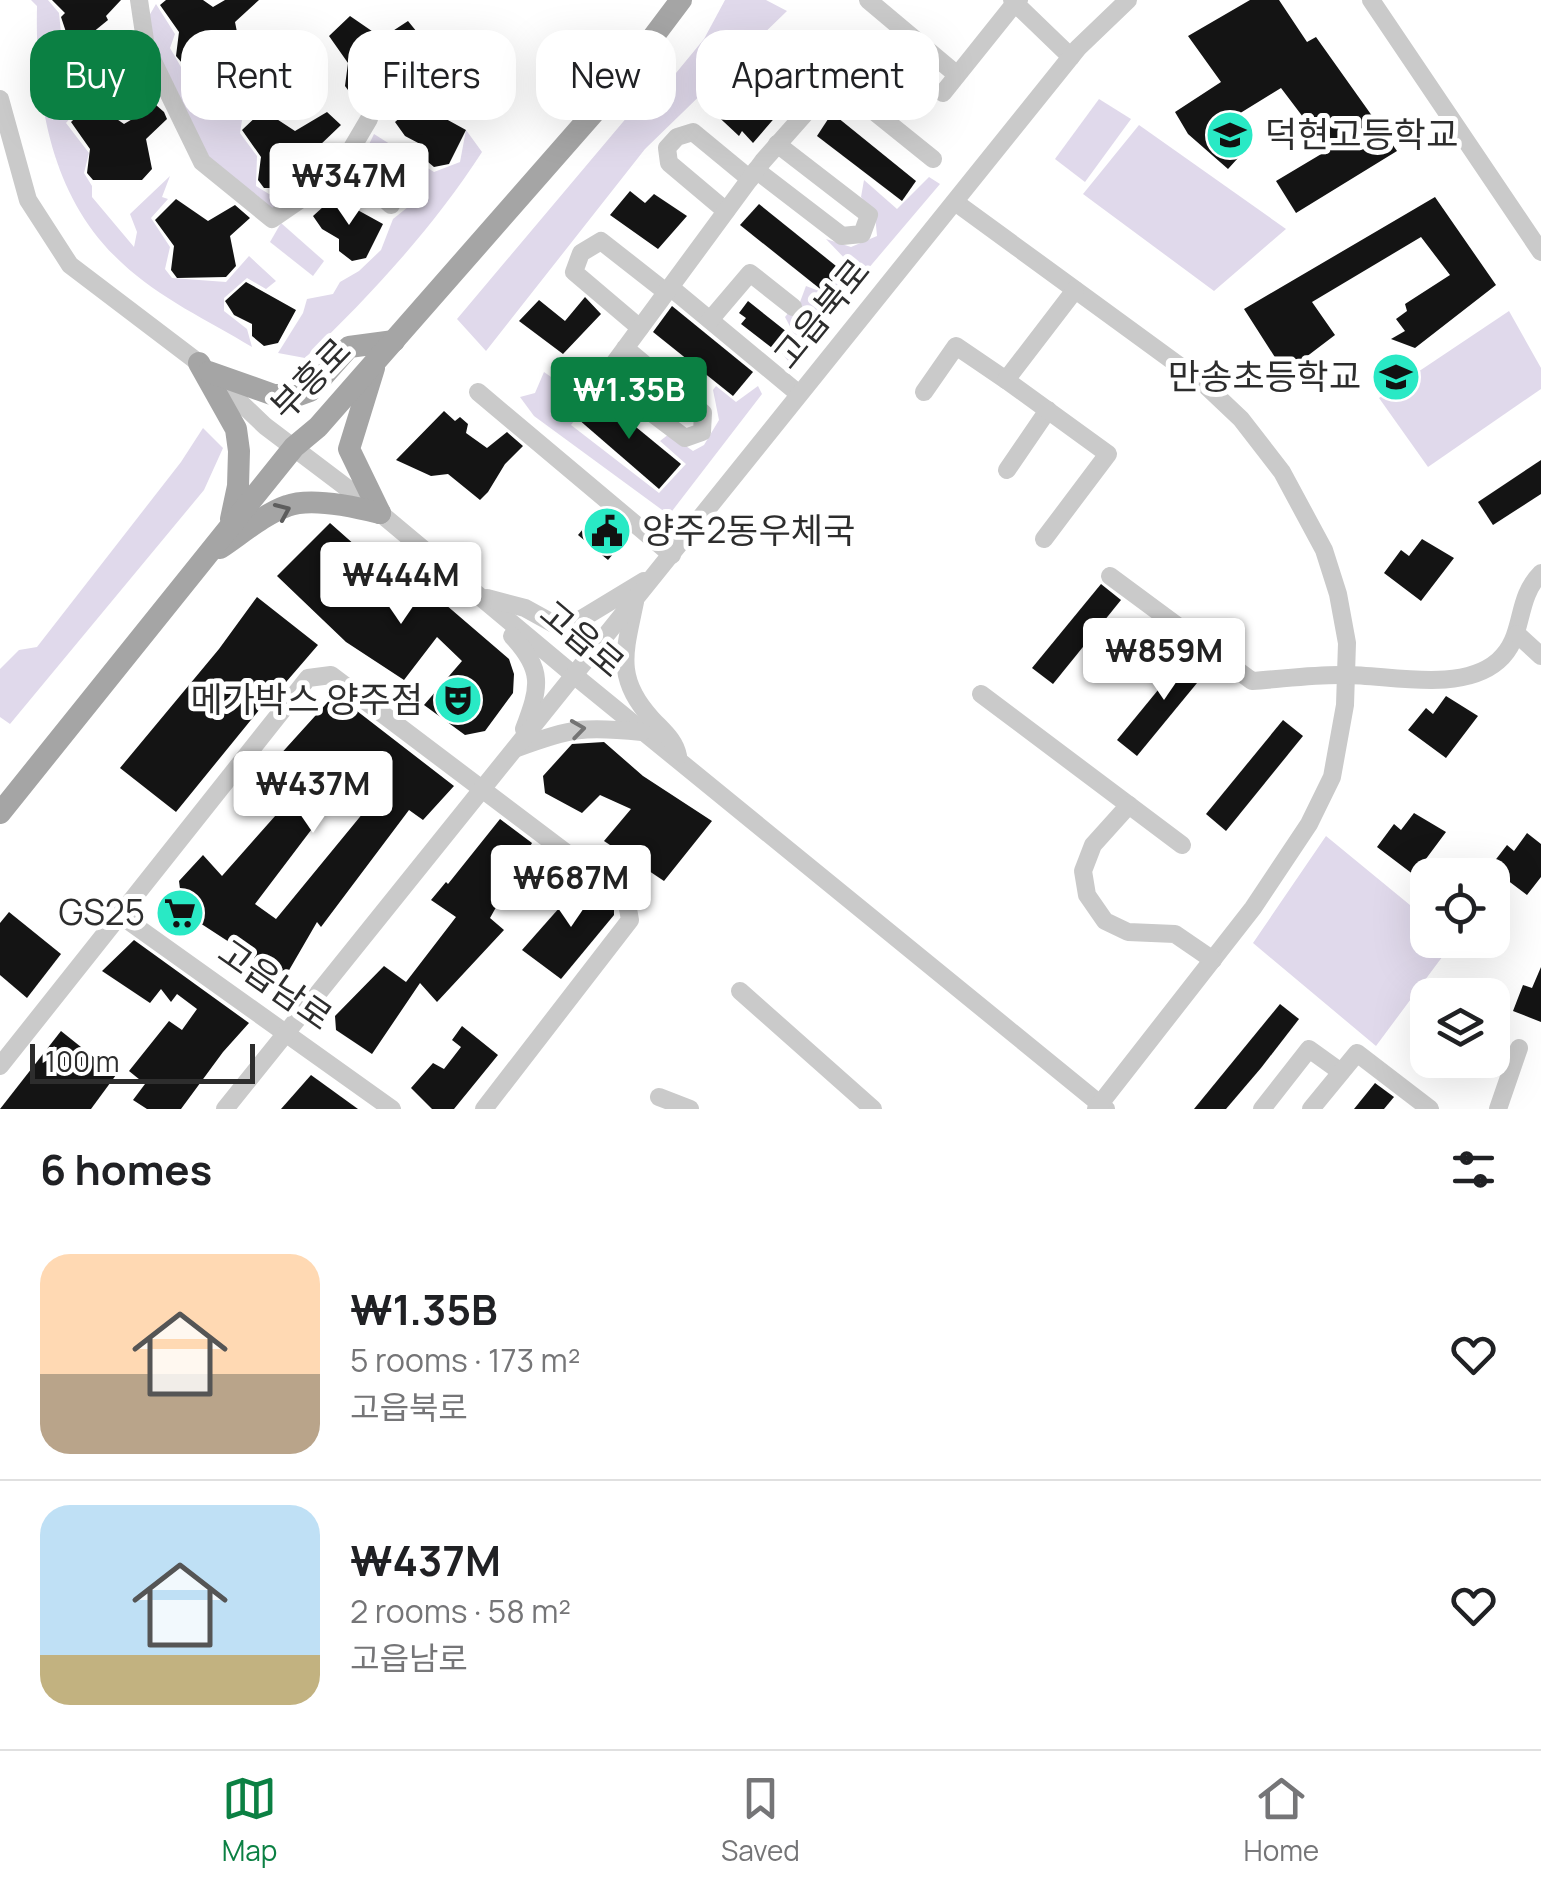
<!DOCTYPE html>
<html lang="en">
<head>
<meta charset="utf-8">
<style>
	body { margin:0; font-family:Manrope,"Noto Sans KR",sans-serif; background:#f2f2f2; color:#202124; height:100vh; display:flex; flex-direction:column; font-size:38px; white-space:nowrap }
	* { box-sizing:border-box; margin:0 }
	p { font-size:32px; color:#757577 }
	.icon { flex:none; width:55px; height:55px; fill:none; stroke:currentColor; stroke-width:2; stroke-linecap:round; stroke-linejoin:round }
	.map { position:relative; height:1109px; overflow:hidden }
	.drawer { display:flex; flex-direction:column; background:#fff; flex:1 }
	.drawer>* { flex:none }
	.guide { position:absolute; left:30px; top:30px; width:1000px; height:90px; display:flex; gap:20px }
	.controls { position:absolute; left:1410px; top:858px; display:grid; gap:20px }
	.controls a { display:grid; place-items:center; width:100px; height:100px; border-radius:20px; background:#fff; box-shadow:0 10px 40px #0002; font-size:50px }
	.scale { position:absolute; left:30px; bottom:25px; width:225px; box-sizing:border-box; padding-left:10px; border:5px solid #2d2d2d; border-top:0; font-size:28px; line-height:35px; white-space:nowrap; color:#2d2d2d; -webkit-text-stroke:8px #fff; paint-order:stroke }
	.price { position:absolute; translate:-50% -85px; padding:0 22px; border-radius:10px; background:#fff; color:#222; font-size:32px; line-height:65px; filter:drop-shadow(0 2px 5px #0008) }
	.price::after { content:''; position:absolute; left:50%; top:60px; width:30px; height:22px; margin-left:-15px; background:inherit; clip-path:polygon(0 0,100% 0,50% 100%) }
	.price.selected { background:#0b8043; color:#fff }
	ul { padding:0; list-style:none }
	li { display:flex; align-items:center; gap:30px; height:250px; padding:0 40px }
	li+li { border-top:2px solid #e0e0e0 }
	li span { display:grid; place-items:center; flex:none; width:280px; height:200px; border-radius:30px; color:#555 }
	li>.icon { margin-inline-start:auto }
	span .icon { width:120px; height:120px; fill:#fffc; stroke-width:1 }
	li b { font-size:42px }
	h2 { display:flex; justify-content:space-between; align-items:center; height:120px; padding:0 40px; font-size:42px }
	.pill { padding:0 35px; border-radius:30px; background:#fff; box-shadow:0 10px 40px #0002; font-size:35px; line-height:90px }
	.pill.selected { background:#0b8043; color:#fff }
	.dock { display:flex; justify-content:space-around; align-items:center; height:140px; border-top:2px solid #e0e0e0; background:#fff; font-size:28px; color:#757577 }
	.dock a { display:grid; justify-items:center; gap:5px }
	.dock .selected { color:#0b8043 }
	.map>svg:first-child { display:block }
	.green { fill:#e0d9eb }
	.building { fill:#141414; fill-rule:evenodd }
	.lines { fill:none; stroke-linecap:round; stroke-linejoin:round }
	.minor { stroke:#cacaca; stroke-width:18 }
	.major { stroke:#a5a5a5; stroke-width:22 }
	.oneway { stroke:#5d5d5d }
	.oneway2 { stroke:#747474 }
	.labels { text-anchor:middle; stroke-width:10; stroke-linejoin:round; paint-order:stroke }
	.poi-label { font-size:35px; fill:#2d2d2d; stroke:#fff; text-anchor:end }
	.street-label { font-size:35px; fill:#2d2d2d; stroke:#fff }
</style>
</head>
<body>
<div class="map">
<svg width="1541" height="1109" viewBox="0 0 1541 1109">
	<rect width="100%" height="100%" fill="#fff"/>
	<g class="green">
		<path d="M31,0H48L59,13L63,52L54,67L79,108L66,123L89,153L84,173L92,186V197L134,247L137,232L130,214L170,176L162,197L168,199L151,218L170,247L165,269L172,278L226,282L249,256L276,281L266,289L247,278L224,298V311L247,329L252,347C209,321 159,298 122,263C50,197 35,99 37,6Z"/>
		<polygon points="725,0 766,0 787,11 645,149 486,351 457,319 628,116 676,73 704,39"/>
		<polygon points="156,4 175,34 170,48 181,67 232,68 234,87 243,113 238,80 242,63 257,51 275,48 300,63 305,90 297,116 261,100 243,114 240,133 257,156 256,186 269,194 303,194 271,213 210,163 153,51 149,16"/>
		<polygon points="1099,99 1131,119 1085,182 1055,159"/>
		<polygon points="1139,125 1286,229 1214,291 1083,194"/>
		<path d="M466,130L482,152C433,228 370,296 305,358L278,353L303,313L307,299L333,294L340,282L359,271L381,250L393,219L413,203L362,159L374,134L434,172L460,162Z"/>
		<polygon points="929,177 940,184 789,362 781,352 795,336 785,317 789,312 801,311 800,302 806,286 827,294 851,265 826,239 851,247 877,236 875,215 861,197 864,180 897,209"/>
		<polygon points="281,223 324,261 313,276 270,242"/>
		<polygon points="1509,311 1541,368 1541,389 1428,467 1379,398"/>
		<polygon points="544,372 554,379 558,409 564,417 596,392 571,425 659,493 686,464 660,441 669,434 693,451 704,445 719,420 713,390 716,386 736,402 758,386 762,394 669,515 534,416 520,397 535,393"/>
		<polygon points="203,428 223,448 204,490 10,724 0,717 0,669 19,650 37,647 181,462"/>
		<polygon points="1326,836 1427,919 1428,940 1454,941 1376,1046 1253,943"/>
	</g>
	<g class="building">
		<polygon points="52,0 121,0 106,16 108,20 81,42 67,35 61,17 65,13"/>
		<polygon points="166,0 203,0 213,7 225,0 259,0 235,22 241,52 231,63 182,63 176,56 179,32 160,5"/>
		<polygon points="1250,0 1279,0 1307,42 1316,37 1397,151 1296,213 1276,181 1328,150 1281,88 1229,120 1248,147 1228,169 1188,134 1175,112 1221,82 1188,36"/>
		<polygon points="350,16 382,38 408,21 421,37 404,53 410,83 400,93 351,94 345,86 348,63 329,36"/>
		<polygon points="723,91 749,113 767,91 784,107 753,143 742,131 739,136 709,108"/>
		<polygon points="92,102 124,124 156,105 164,112 167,119 146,139 152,169 142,180 93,180 87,173 90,149 71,122"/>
		<polygon points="417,103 466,130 449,164 434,167 422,157 422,145 405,136 395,122"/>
		<polygon points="263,110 295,131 327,112 341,125 318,147 322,170 296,188 264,188 258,180 261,157 242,130"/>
		<polygon points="832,113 916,181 902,201 817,136"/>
		<polygon points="630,191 645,203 654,194 687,216 658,249 610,215"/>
		<polygon points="334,197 383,224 366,258 352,261 339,251 339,239 322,229 313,216"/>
		<polygon points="1435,197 1496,285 1415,348 1391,339 1405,331 1396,319 1407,311 1405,304 1450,275 1421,237 1312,302 1335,335 1285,373 1244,309"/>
		<polygon points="176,199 208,221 235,205 250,218 230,236 236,266 226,277 177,278 171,270 174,246 155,220"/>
		<polygon points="759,204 841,270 824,292 740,225"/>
		<polygon points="246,282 296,310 278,343 264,346 252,336 252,324 234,315 225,301"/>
		<polygon points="585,297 601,314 563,354 519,321 539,300 565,321"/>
		<polygon points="748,301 792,336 776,351 741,324 746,318 739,313"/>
		<polygon points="672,306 753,372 733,396 653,332"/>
		<polygon points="597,395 681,464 659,489 578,419"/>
		<polygon points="444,411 455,421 460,417 468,424 466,433 487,448 507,432 523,446 505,464 488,492 480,500 448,474 431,476 396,460"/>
		<polygon points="1541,460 1541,494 1493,525 1478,502"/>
		<polygon points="599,510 629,535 608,560 578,535"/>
		<polygon points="330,523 400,585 410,574 509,659 514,674 513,693 485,731 465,735 424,705 462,661 437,637 404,680 346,642 277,576"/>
		<polygon points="1422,539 1454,558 1421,601 1384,573 1401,550 1409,556"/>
		<polygon points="1101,584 1121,600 1053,684 1032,668"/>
		<polygon points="257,597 318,645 274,696 272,694 176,812 120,768 219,649"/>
		<polygon points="1190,651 1211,666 1137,756 1117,740"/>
		<path d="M335,694L454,786L423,820L409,810L321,927L317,922L288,972L272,970L183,912L179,881L203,855L222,876L299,789L268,768ZM368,762L391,779L276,919L255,904L327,809Z"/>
		<polygon points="1446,696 1478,716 1446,758 1408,730 1426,708 1433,714"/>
		<polygon points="1283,720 1303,736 1226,831 1206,814"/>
		<polygon points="604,742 643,776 712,821 664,881 604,841 631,809 600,795 582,813 545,793 543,776 572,744"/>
		<polygon points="1414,813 1446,832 1414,875 1377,847 1394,824 1401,830"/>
		<polygon points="500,819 532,843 490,918 504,930 437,1002 420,983 372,1054 336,1030 335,1016 384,966 406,982 456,917 431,900 446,882 448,884"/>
		<polygon points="1527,833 1541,844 1541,877 1527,895 1490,867 1507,845 1514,851"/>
		<polygon points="583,881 614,904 614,915 561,979 522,950"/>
		<polygon points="9,912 61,954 27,998 0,975 0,923"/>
		<polygon points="134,940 249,1023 223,1052 181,1109 147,1109 133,1100 145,1084 129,1071 169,1021 182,1030 197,1009 177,994 171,1002 161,989 150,1003 102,971"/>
		<polygon points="1541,967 1541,1022 1513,1011 1523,985 1532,988"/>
		<polygon points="1280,1004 1299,1019 1261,1068 1226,1109 1194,1109"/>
		<polygon points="462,1026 498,1055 454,1109 432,1109 411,1088 433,1063 444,1069 461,1047 452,1040"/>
		<polygon points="61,1031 116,1075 91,1109 0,1109"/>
		<polygon points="311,1075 358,1109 281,1109"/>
		<polygon points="1375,1083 1394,1097 1384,1109 1354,1109"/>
	</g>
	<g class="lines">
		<g class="minor">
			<polyline points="139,0 146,47 202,162 272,219 336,175 369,119"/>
			<polyline points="868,0 956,74"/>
			<polyline points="1019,0 1015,3 1071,57"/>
			<polyline points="1371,0 1541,252"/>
			<path d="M62,70C107,88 112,83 150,56"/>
			<polyline points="943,93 1015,3 1012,0"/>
			<polyline points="0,99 28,200 70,265 199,363 265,426 380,513 575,676 1106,1109"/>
			<polyline points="343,163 391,205"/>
			<polyline points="756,170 842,236 862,234 869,215 777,144"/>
			<polyline points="955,202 1203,383 1241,419 1282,472 1324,550 1338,594 1347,643 1345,705 1332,777 1309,824 1253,908 1096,1109"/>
			<polyline points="726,211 669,163 667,148 677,137 693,132 750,179"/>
			<polyline points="670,287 799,394"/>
			<polyline points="710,320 750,273 793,307"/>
			<polyline points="640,328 574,272 581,253 601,241 666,292"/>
			<polyline points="625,348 703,413 702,432 685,438 604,377 763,161 817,100 861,101 933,159"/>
			<polyline points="478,392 672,555"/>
			<polyline points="924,392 956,346 1006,380"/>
			<polyline points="1007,470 1048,410"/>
			<polyline points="1044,539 1108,454 1006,380 1075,290"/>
			<path d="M1110,576L1252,681C1283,679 1315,674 1346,675C1390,675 1461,693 1498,661C1526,637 1514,600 1541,573"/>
			<polyline points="487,598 525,608 554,624 578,621 644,581"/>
			<path d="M635,602C625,651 614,678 652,719C663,731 675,740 678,756"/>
			<polyline points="1517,634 1541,656"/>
			<path d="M512,636C544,670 540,687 524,729"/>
			<polyline points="981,694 1182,845"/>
			<path d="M517,748C571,728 584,726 642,732"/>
			<polyline points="1129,805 1093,845 1083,871 1087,895 1105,921 1128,932 1175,934 1213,960"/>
			<polyline points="120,915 392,1109"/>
			<polyline points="740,991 873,1109"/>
			<polyline points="0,1066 308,678 331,675 626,898 630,920 484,1109"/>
			<polyline points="659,1097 690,1109"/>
			<polyline points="225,1109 1078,48 1128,0"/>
			<polyline points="1262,1109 1309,1049 1341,1072"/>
			<polyline points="1311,1109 1357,1053 1430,1109"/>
			<polyline points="1498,1109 1519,1048"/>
		</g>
		<g class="major">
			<polyline points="199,363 236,429 239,451 238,486 231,519"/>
			<polyline points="374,368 349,449 380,513"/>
			<polyline points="209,372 274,395 299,395 310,391 349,347 394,341"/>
			<path d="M220,548C240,535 264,514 287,506C310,497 356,507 380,513"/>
			<polyline points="0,813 294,447 318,427 611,93 681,0"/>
		</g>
	</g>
	<defs><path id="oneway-chevron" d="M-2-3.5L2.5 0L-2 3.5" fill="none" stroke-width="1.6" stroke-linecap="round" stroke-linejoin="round" transform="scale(2.5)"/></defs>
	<use class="oneway" href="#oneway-chevron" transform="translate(283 511) rotate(-24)"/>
	<use class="oneway2" href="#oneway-chevron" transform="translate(578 729) rotate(-8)"/>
	<defs>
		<g id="school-disc" transform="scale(2.5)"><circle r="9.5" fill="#29e9c5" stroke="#fff"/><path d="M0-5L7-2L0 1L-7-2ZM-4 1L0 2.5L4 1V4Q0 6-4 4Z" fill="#111"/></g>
		<g id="civic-disc" transform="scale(2.5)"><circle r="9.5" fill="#29e9c5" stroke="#fff"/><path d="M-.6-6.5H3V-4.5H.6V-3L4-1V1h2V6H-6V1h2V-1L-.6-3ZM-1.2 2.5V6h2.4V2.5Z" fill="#111"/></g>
		<g id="theatre-disc" transform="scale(2.5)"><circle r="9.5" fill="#29e9c5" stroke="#fff"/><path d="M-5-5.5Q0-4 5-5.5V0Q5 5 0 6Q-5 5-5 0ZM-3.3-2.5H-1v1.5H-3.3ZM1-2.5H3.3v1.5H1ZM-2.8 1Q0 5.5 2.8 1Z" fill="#111"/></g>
		<g id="supermarket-disc" transform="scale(2.5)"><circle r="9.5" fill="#29e9c5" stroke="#fff"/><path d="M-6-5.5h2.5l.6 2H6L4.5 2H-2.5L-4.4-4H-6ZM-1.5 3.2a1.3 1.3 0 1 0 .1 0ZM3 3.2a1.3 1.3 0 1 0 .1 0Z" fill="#111"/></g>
	</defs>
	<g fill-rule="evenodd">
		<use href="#school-disc" x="1230" y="135"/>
		<use href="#school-disc" x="1396" y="377"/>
		<use href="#civic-disc" x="607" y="531"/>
		<use href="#theatre-disc" x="458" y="700"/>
		<use href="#supermarket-disc" x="180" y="913"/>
	</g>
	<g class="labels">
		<g class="poi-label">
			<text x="1265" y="147" text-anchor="start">덕현고등학교</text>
			<text x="1361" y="389">만송초등학교</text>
			<text x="642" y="543" text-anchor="start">양주2동우체국</text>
			<text x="423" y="712">메가박스 양주점</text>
			<text x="145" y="925">GS25</text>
		</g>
		<g class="street-label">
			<text transform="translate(822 314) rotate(-51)" y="12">고읍북로</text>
			<text transform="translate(311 379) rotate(-46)" y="12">부흥로</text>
			<text transform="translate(582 639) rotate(40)" y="12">고읍로</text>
			<text transform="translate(275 985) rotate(35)" y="12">고읍남로</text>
		</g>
	</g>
</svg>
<div class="controls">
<a><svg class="icon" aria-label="locate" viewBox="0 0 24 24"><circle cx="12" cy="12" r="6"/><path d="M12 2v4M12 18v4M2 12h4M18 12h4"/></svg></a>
<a><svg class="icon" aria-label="layers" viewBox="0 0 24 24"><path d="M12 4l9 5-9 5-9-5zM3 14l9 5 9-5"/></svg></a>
</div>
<div class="scale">100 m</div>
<b class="price" style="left:349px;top:228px">₩347M</b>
<b class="price selected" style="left:629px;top:442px">₩1.35B</b>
<b class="price" style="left:401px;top:627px">₩444M</b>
<b class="price" style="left:1164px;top:703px">₩859M</b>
<b class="price" style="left:313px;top:836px">₩437M</b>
<b class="price" style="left:571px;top:930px">₩687M</b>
<div class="guide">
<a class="pill selected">Buy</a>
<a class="pill">Rent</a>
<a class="pill">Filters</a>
<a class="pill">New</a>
<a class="pill">Apartment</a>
</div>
</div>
<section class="drawer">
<h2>6 homes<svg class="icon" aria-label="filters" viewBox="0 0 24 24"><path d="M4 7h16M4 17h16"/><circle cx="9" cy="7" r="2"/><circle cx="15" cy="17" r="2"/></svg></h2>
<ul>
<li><span style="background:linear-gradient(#ffd9b3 60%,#b9a48a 0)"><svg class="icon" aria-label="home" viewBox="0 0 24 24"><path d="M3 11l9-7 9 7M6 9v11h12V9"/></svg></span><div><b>₩1.35B</b><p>5 rooms · 173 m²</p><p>고읍북로</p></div><svg class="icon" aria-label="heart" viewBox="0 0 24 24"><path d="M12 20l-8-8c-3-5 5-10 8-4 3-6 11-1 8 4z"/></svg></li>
<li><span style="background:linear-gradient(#bfe0f5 75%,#c2b280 0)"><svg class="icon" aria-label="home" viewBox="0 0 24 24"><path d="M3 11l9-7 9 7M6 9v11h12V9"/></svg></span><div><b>₩437M</b><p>2 rooms · 58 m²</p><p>고읍남로</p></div><svg class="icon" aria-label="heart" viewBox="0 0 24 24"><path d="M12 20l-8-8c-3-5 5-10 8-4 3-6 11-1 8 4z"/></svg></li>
</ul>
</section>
<nav class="dock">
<a class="selected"><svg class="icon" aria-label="map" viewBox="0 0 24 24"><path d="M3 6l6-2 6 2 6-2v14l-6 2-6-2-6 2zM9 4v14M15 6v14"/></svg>Map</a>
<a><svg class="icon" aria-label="saved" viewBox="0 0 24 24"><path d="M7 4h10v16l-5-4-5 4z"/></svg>Saved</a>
<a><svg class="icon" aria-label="home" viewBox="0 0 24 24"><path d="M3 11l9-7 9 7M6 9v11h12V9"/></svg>Home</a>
</nav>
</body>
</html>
